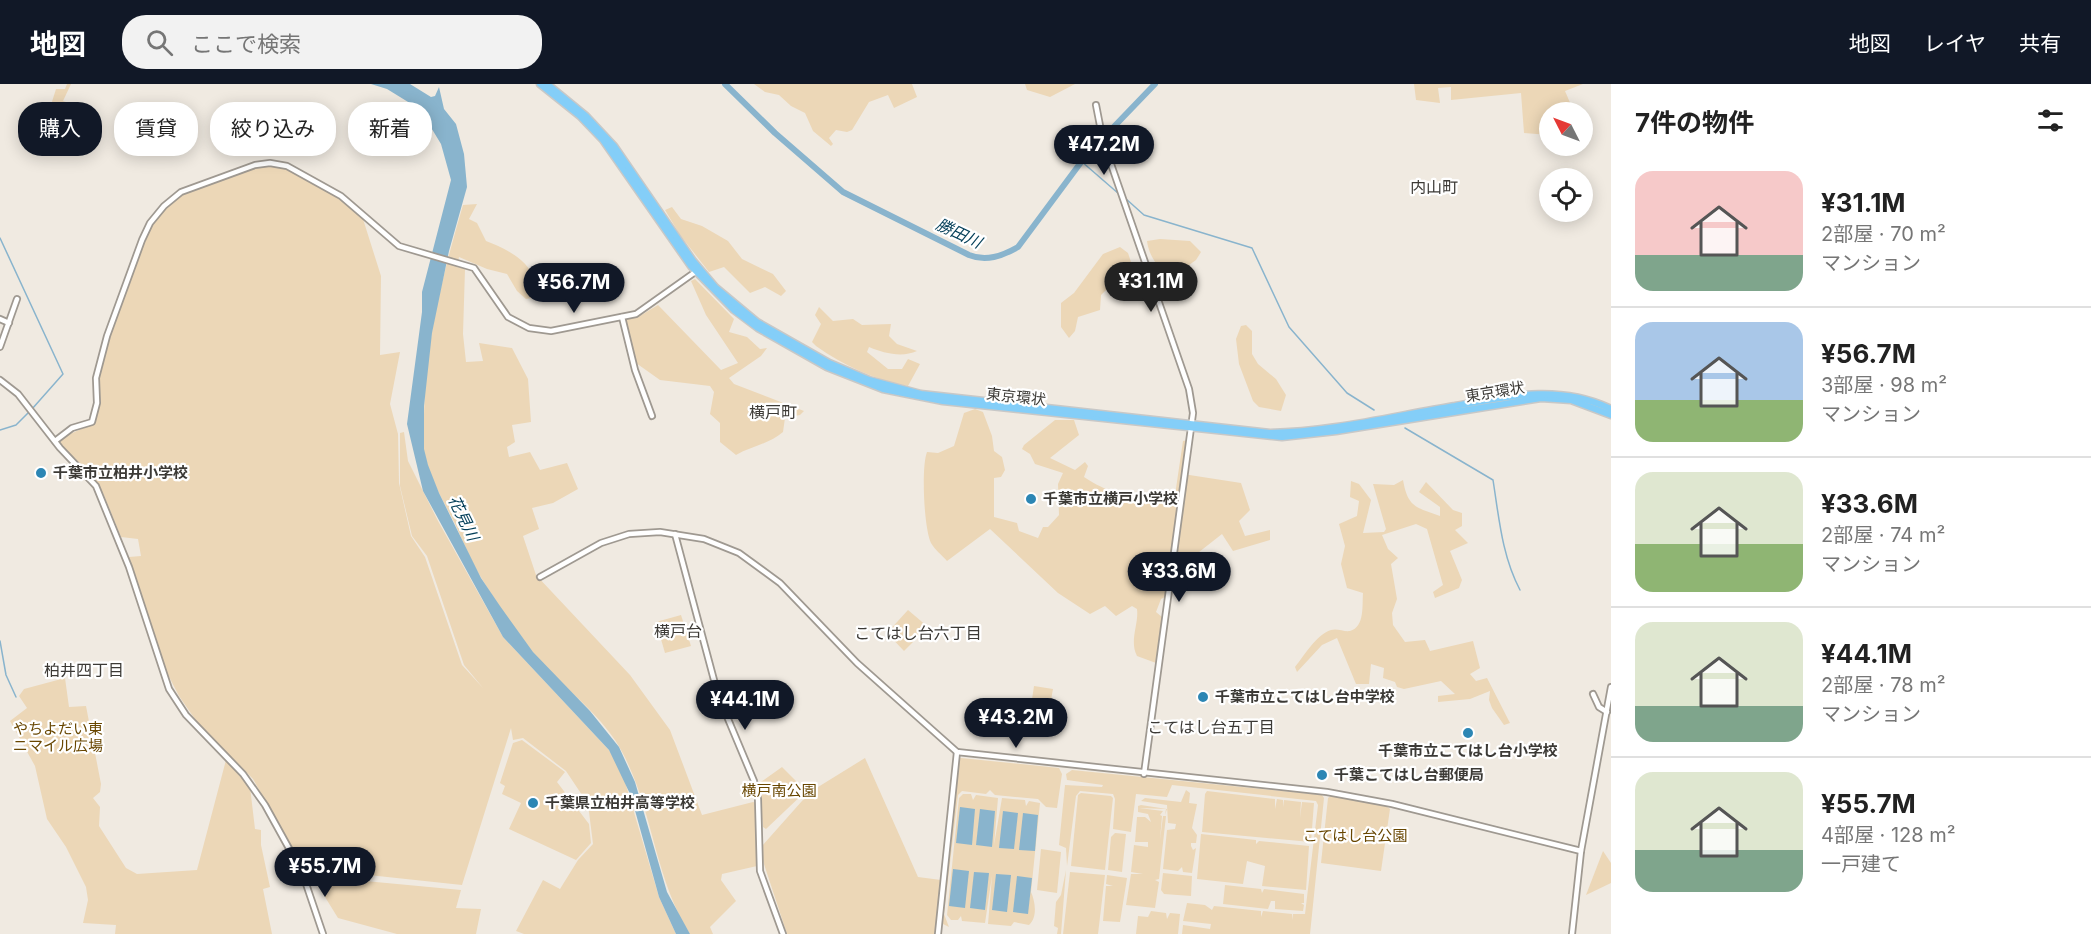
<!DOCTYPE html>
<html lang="ja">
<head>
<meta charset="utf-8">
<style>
	body { margin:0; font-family:Inter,"Noto Sans JP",sans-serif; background:#f2f2f2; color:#222; height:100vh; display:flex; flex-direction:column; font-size:22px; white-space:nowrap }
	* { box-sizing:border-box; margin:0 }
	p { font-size:20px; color:#767676 }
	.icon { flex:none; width:33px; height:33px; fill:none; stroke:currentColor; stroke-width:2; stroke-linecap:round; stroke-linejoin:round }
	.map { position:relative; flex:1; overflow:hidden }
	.details { display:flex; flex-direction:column; background:#fff; width:480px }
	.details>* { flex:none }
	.guide { position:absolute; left:18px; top:18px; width:570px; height:54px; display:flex; gap:12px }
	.needle { width:39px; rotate:312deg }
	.buttons { position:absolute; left:1539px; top:18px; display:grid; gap:12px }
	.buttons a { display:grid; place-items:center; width:54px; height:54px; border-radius:50%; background:#fff; box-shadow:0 3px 15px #0003; font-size:30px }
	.price { position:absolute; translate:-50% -51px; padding:0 14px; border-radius:21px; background:#111827; color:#fff; font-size:20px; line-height:39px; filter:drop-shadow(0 2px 3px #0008) }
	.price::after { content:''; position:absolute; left:50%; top:36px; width:18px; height:14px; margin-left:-9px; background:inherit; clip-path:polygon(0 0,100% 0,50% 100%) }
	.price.selected { background:#222; color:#fff }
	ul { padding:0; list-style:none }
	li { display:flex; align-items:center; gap:18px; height:150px; padding:0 24px }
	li+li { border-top:2px solid #e0e0e0 }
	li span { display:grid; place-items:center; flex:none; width:168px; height:120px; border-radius:18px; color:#555 }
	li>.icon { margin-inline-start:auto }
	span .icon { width:72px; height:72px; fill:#fffc; stroke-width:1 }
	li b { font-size:26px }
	h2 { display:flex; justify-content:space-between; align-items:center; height:72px; padding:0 24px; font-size:26px }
	.chip { padding:0 21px; border-radius:24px; background:#fff; box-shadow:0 3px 15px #0003; font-size:21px; line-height:54px }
	.chip.selected { background:#111827; color:#fff }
	header { display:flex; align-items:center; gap:36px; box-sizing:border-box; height:84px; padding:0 30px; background:#111827; color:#fff }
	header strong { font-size:28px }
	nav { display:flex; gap:33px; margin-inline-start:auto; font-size:21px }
	.search { width:420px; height:54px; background:#f2f2f2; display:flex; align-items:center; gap:15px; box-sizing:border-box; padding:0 21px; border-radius:24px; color:#767676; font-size:22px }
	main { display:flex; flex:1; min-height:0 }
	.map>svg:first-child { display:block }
	.green { fill:#ecd7b7 }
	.water { fill:#89b4cd }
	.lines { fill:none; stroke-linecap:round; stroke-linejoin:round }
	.stream { stroke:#89b4cd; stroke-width:1.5 }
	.river { stroke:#89b4cd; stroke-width:6 }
	.tertiary-casing { stroke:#9f9991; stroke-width:8 }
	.trunk-casing { stroke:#c8c8c7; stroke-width:9 }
	.tertiary { stroke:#fff; stroke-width:4.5 }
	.trunk { stroke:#84cef8; stroke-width:6 }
	.poi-dot { fill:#2c86b4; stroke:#fff; stroke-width:2 }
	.labels { text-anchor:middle; stroke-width:4.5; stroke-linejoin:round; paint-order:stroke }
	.street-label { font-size:15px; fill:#3c3a36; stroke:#fff }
	.poi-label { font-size:15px; font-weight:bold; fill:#3c3a36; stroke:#fff; text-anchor:start }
	.park-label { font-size:15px; fill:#684600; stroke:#fff }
	.neighbourhood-label { font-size:16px; fill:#3c3a36; stroke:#fff }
	.water-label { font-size:16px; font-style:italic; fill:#033e58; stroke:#fff }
</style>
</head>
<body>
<header>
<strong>地図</strong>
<div class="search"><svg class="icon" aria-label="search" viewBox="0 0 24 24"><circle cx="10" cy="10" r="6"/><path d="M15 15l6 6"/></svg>ここで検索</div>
<nav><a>地図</a><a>レイヤ</a><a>共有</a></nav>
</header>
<main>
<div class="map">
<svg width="1611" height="850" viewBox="0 0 1611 850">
	<rect width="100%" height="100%" fill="#f0eae1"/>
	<g class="green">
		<polygon points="67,0 71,0 63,17 75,21 71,32 50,24 56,5 65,5"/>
		<polygon points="754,0 912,0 917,13 894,24 888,11 869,18 852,46 847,48 836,46 829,54 833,60 831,62 813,47 805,29 791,22 779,11 765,8"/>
		<polygon points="1025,0 1075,0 1050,13 1027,6"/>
		<polygon points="1414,0 1583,0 1565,7 1574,28 1550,28 1549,51 1524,49 1521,9 1451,16 1451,3 1438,4 1440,19 1416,16"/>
		<polygon points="394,21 414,41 394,53 381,34"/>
		<path d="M270,81L289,85L338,113L363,135L381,192L380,271L400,268L390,320L398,350L399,399L411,452L425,473L462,581L483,604L464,581L427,472L412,452L400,402V349L404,348L408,377L438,437L503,553L609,666L623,691L659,813L676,850H524L516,847L543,796L560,805L578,776L593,760L588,720L566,687L523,654L513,656L511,644L462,801L303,784L253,695L199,641L179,612L163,581L129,473L141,472L138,455L121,453L103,409L60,360L61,355C69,349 91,342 93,340C104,326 95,306 99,291C109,248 140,140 175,114C192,101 248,84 270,81Z"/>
		<path d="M477,120L469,135L477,139L486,157C508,165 546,184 531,214L526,215L517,207L507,190L487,185L459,173L457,183L465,185L463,250L466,278L483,277L479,259L512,264L528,295L531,338L512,341L515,358L507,363L509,373L530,368L540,386L567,379L578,405L553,419L532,424L539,445L523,452L536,491L630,591L670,646L702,731L753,718L756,719L757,782L722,790L721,796L736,817L710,843L713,850H690C652,791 653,715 615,656C592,622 556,598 531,566C514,543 497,520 482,495C471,477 463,457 454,438C442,415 429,392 424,367C422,356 424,342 424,331C425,259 443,189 463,121Z"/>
		<polygon points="672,123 681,135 702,142 728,157 742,175 773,190 786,207 781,212 765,203 750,209 724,183 709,188 680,151 665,126"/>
		<path d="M1160,155L1190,157L1201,168L1196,176L1171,194C1159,185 1149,173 1147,157Z"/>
		<polygon points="1120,163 1128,169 1138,199 1111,201 1101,211 1100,226 1078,233 1075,247 1069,254 1061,243 1061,219 1074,209 1103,170"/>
		<path d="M695,195L734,235L729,248L747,253L760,265L767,264L761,272L729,294L734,300L804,327L800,331L785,334L783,348C769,360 752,362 736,371L720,358V339L710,330L714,308L710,302L660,296L636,279L626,235L638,233L658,221L721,286L738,279L706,231L691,197Z"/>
		<path d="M819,223L833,237L853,235L862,241L891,240L889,252L897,260L917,267C902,274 883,269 869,263L867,268L888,285H902L908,275L920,280L908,302C875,296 844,282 816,262L812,258L821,240L815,231Z"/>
		<polygon points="1246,241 1252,247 1252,270 1258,280 1276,295 1286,311 1281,327 1259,323 1253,317 1239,280 1236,255 1241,242"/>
		<path d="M975,325L983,328L992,352L994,367L1002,373L1005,386L1001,393L994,394V433L1017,439L1019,447L1038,454L1043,443H1048L1059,431L1058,400L1063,389L1035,380L1030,370L1022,365L1024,361L1055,336H1074L1079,351L1050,374L1075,386L1085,378L1088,382L1084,393C1122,418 1134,408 1175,411L1183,357L1188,356L1183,390L1241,399L1250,426L1239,437L1245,452L1270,446V456L1233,467L1222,450L1194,472L1180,487H1171L1169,511L1161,515L1156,528L1162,533L1163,546L1156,579L1137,572C1129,557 1139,540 1137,525L1132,522L1116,532L1105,522L1090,530L1058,509L990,445L947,477C942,471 935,466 931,459C924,445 921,383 927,368L938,369L954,362L964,329Z"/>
		<path d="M1403,396C1408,424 1416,423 1440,432V423L1419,408L1426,398L1453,426L1462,429V442L1455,446L1468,459L1450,467L1462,496L1459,504L1435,514L1433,508L1443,501L1427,445L1416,440L1382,451L1388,465L1398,474L1391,480L1397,515L1392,529L1393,541L1405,558L1425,556L1430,567L1473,557L1480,584L1470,590L1476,597L1487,594L1510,639L1504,641L1492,624L1489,616L1490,607L1470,615L1438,618V612L1455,610L1441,597L1404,605L1397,603L1395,598L1383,594L1384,584L1371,580L1369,600H1356L1337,554L1322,561L1297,588L1295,583C1304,572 1316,551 1331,546C1337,544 1344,548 1350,547C1365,543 1362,521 1363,509L1347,504L1341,480L1345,462L1339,440L1357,432L1359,417L1350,413L1351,397L1359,400L1371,416L1363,449L1384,448L1386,445L1373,400L1394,401Z"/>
		<polygon points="908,526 928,543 904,567 887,549"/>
		<polygon points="681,531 691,562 665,569 656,538"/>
		<polygon points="65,594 69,623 86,622 101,700 100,708 93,714 100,723 99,742 126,784 137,790 197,786 226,676 250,703 255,745 261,746 261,761 270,803 263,805 272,850 115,850 116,841 83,839 88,816 86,803 66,763 47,735 35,682 10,637 27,624 19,612 24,605"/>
		<polygon points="1034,602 1053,605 1047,638 1029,635"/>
		<polygon points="522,656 565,688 557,698 589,740 591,759 576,776 509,745 521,719 502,710 505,702 500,699 513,659"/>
		<polygon points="865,674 918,793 941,796 937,850 787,850 763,777 762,762 810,708"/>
		<polygon points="961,674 1059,684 1062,690 1057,724 1046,723 1038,715 995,711 990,706 986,710 962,707 958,711 944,830 949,843 941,839 958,675"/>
		<polygon points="782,683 806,707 766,745 763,743 758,700"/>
		<polygon points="1072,686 1322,711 1324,714 1310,850 1182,850 1183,841 1210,845 1211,840 1183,837 1187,819 1205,821 1212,826 1214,822 1261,827 1261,833 1263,827 1292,830 1292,836 1293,830 1305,830 1318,721 1316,717 1172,701 1167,713 1136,710 1131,748 1113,745 1115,715 1113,710 1080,707 1076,712 1067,782 1066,764 1059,761 1065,701 1102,703 1103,701 1067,696 1066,690"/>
		<polygon points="1186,706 1190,709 1189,719 1197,720 1192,744 1197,751 1196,759 1191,759 1191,762 1193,766 1196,764 1192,789 1183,788 1182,783 1178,787 1163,785 1167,746 1175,745 1176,740 1168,739 1167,721 1141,717 1145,714 1181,718"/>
		<polygon points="1207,707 1275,715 1275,725 1277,715 1283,716 1283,723 1284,716 1301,718 1300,734 1302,718 1314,719 1311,758 1202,748 1205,710"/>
		<polygon points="1081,709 1111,712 1113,714 1105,786 1071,782 1078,711"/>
		<path d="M963,710H971L973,716L976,711L998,714L994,761L1002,714L1025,716L1026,722L1029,717L1040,719L1031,808C1035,817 1038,833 1029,841L1014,838L1011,842L988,840L992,792L985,839L962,837L961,832L958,836H951L947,831L959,714Z"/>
		<polygon points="1332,711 1386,722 1390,725 1381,787 1321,779 1328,714"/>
		<polygon points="1141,721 1167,725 1165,731 1166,725 1139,724 1163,727 1160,731 1162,732 1160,756 1163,732 1166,732 1159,795 1155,796 1159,798 1155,824 1126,821 1131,790 1143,790 1131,788 1134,761 1148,763 1148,758 1135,758 1137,733 1145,733 1151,738 1148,730 1138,728 1138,722"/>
		<polygon points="1115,749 1126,750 1122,788 1108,786 1111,753"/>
		<polygon points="1201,750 1256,756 1256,760 1259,757 1309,762 1306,806 1262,802 1265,782 1247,777 1243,800 1197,795"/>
		<polygon points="1041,765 1061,768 1057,809 1037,806"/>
		<polygon points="1603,767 1611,779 1611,799 1586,811"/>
		<polygon points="1066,786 1061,850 1057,850 1058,844 1054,842 1056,818 1061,811"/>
		<polygon points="1070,788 1105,791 1098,850 1063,850"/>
		<polygon points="1163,789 1192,792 1191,812 1164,810 1161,806"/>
		<polygon points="1107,791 1127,794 1120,838 1103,837 1106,802 1113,802 1106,800"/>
		<polygon points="312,792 461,806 456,824 481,825 476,850 397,850 338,834"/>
		<polygon points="1225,801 1261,805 1262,809 1264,805 1304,810 1304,819 1301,819 1304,821 1303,827 1275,825 1275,817 1271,817 1268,825 1223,820"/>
		<polygon points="1151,827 1166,829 1167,835 1170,829 1180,830 1178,850 1136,850 1138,832 1148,833"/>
	</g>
	<g class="water">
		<polygon points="371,0 410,0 431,13 435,12 439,3 444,25 456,40 464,70 467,103 449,167 432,249 424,322 424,365 428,381 439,409 481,494 500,522 533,568 590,627 619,663 635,698 667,808 690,850 676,850 659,813 631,712 609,666 503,553 423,407 407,340 422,228 422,208 451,96 441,60 424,32 413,21 387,5"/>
		<polygon points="960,723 975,725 972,761 956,759"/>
		<polygon points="980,725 995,727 992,763 976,761"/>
		<polygon points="1003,727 1018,729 1014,765 999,764"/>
		<polygon points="1023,729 1038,731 1035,767 1019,766"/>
		<polygon points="953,785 969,787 965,824 949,822"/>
		<polygon points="974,788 989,789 985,826 970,824"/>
		<polygon points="996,790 1011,791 1007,828 992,826"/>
		<polygon points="1017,792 1032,794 1028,830 1013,828"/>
	</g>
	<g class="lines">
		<g class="stream">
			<polyline points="1081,77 1119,110"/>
			<polyline points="1125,114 1144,131 1252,164 1289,243 1347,309 1374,326"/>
			<polyline points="0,154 63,290 32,325"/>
			<path d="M1405,344L1493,396C1499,434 1502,472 1520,506"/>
			<polyline points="0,346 16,341 29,328"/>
			<polyline points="0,557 6,591 16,613"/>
		</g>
		<path class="river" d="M725,0L775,49L843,108L969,171C986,178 1002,172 1018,163L1099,54L1105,52L1155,0"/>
		<g class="tertiary-casing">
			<g id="tertiary">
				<polyline points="1096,21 1103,57 1189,305 1193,329 1144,690"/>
				<polyline points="622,233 635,286 652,332"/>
				<polyline points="0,235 9,239"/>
				<polyline points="0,263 17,215"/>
				<polyline points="0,296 18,310 60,364 96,402 129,483 169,605 186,631 243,690 265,721 302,788 323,850"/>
				<polyline points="55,357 72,344 92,338 97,319 96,294 107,252 142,156 150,139 164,122 181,108 255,81 270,79 287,82 341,112 399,162 474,184 508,233 529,244 551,247 636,230 698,186"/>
				<polyline points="675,450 718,611 754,697 758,715 760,787 783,850"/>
				<polyline points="540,493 601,459 629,450 660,448 704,455 739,469 780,499 857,579 957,668 1327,708 1392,720 1581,767"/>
				<polyline points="1593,610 1599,623 1607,628"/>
				<polyline points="938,850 957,668"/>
				<polyline points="1572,850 1581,767 1611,603"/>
			</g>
		</g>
		<g class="trunk-casing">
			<g id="trunk">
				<polyline points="540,0 580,32 603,56 691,182 734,226 758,244 827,283 883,305 943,317 1282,353 1336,347 1541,314 1571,316 1611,331"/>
				<path d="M547,0L586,32L614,62L693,177L715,203L757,238L829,279L869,296L921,310L1270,349C1332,348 1394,332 1455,322C1508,312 1560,300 1611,325"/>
			</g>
		</g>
		<use href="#tertiary" class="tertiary"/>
		<use href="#trunk" class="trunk"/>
	</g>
	<g class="poi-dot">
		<circle cx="41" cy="389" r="6"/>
		<circle cx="1031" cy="415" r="6"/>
		<circle cx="1203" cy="613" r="6"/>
		<circle cx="1468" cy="649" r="6"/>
		<circle cx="1322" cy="691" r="6"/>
		<circle cx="533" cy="719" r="6"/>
	</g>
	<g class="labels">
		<g class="street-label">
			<text transform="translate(1495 308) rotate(-9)" y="5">東京環状</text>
			<text transform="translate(1016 313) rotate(6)" y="5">東京環状</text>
		</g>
		<g class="poi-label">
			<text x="53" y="394">千葉市立柏井小学校</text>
			<text x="1043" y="420">千葉市立横戸小学校</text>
			<text x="1215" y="618">千葉市立こてはし台中学校</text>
			<text x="1468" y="672" text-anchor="middle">千葉市立こてはし台小学校</text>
			<text x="1334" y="696">千葉こてはし台郵便局</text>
			<text x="545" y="724">千葉県立柏井高等学校</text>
		</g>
		<g class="park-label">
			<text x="58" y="650">やちよだい東<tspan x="58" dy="17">ニマイル広場</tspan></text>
			<text x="779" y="712">横戸南公園</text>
			<text x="1355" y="757">こてはし台公園</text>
		</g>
		<g class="neighbourhood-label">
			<text x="1434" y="109">内山町</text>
			<text x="773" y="334">横戸町</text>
			<text x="678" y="553">横戸台</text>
			<text x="918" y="555">こてはし台六丁目</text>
			<text x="84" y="592">柏井四丁目</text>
			<text x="1211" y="649">こてはし台五丁目</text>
		</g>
		<g class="water-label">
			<text transform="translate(959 149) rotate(25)" y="6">勝田川</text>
			<text transform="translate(464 434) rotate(64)" y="6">花見川</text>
		</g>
	</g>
</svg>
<div class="buttons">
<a><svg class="needle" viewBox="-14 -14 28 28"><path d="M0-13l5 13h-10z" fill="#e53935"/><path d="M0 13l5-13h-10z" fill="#767676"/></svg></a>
<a><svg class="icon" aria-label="locate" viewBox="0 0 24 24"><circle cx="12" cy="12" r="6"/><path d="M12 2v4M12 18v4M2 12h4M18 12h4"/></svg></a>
</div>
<b class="price" style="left:1104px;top:92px">¥47.2M</b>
<b class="price selected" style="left:1151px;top:229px">¥31.1M</b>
<b class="price" style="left:574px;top:230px">¥56.7M</b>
<b class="price" style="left:1179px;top:519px">¥33.6M</b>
<b class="price" style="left:745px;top:647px">¥44.1M</b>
<b class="price" style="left:1016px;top:665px">¥43.2M</b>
<b class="price" style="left:325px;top:814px">¥55.7M</b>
<div class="guide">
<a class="chip selected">購入</a>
<a class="chip">賃貸</a>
<a class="chip">絞り込み</a>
<a class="chip">新着</a>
</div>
</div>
<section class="details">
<h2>7件の物件<svg class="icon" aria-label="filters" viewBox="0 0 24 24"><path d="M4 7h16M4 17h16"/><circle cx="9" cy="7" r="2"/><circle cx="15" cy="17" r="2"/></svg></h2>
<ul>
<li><span style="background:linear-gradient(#f6c9c9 70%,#7fa58c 0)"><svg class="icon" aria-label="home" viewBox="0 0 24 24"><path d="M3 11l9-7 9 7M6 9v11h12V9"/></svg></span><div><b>¥31.1M</b><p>2部屋 · 70 m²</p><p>マンション</p></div></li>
<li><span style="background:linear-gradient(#a9c7e8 65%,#8fb573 0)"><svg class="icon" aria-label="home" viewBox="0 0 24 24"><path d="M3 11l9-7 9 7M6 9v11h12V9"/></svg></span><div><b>¥56.7M</b><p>3部屋 · 98 m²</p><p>マンション</p></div></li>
<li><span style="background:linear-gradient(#dfe7d0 60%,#8fb573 0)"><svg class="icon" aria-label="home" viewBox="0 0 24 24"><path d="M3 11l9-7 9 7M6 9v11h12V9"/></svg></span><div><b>¥33.6M</b><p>2部屋 · 74 m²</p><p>マンション</p></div></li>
<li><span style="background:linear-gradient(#dfe7d0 70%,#7fa58c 0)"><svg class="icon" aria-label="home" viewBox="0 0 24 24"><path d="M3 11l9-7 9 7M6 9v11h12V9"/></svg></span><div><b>¥44.1M</b><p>2部屋 · 78 m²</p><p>マンション</p></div></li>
<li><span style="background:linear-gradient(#dfe7d0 65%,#7fa58c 0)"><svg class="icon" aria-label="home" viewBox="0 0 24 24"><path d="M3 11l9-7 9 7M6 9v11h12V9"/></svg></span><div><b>¥55.7M</b><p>4部屋 · 128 m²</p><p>一戸建て</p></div></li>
</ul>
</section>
</main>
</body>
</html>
